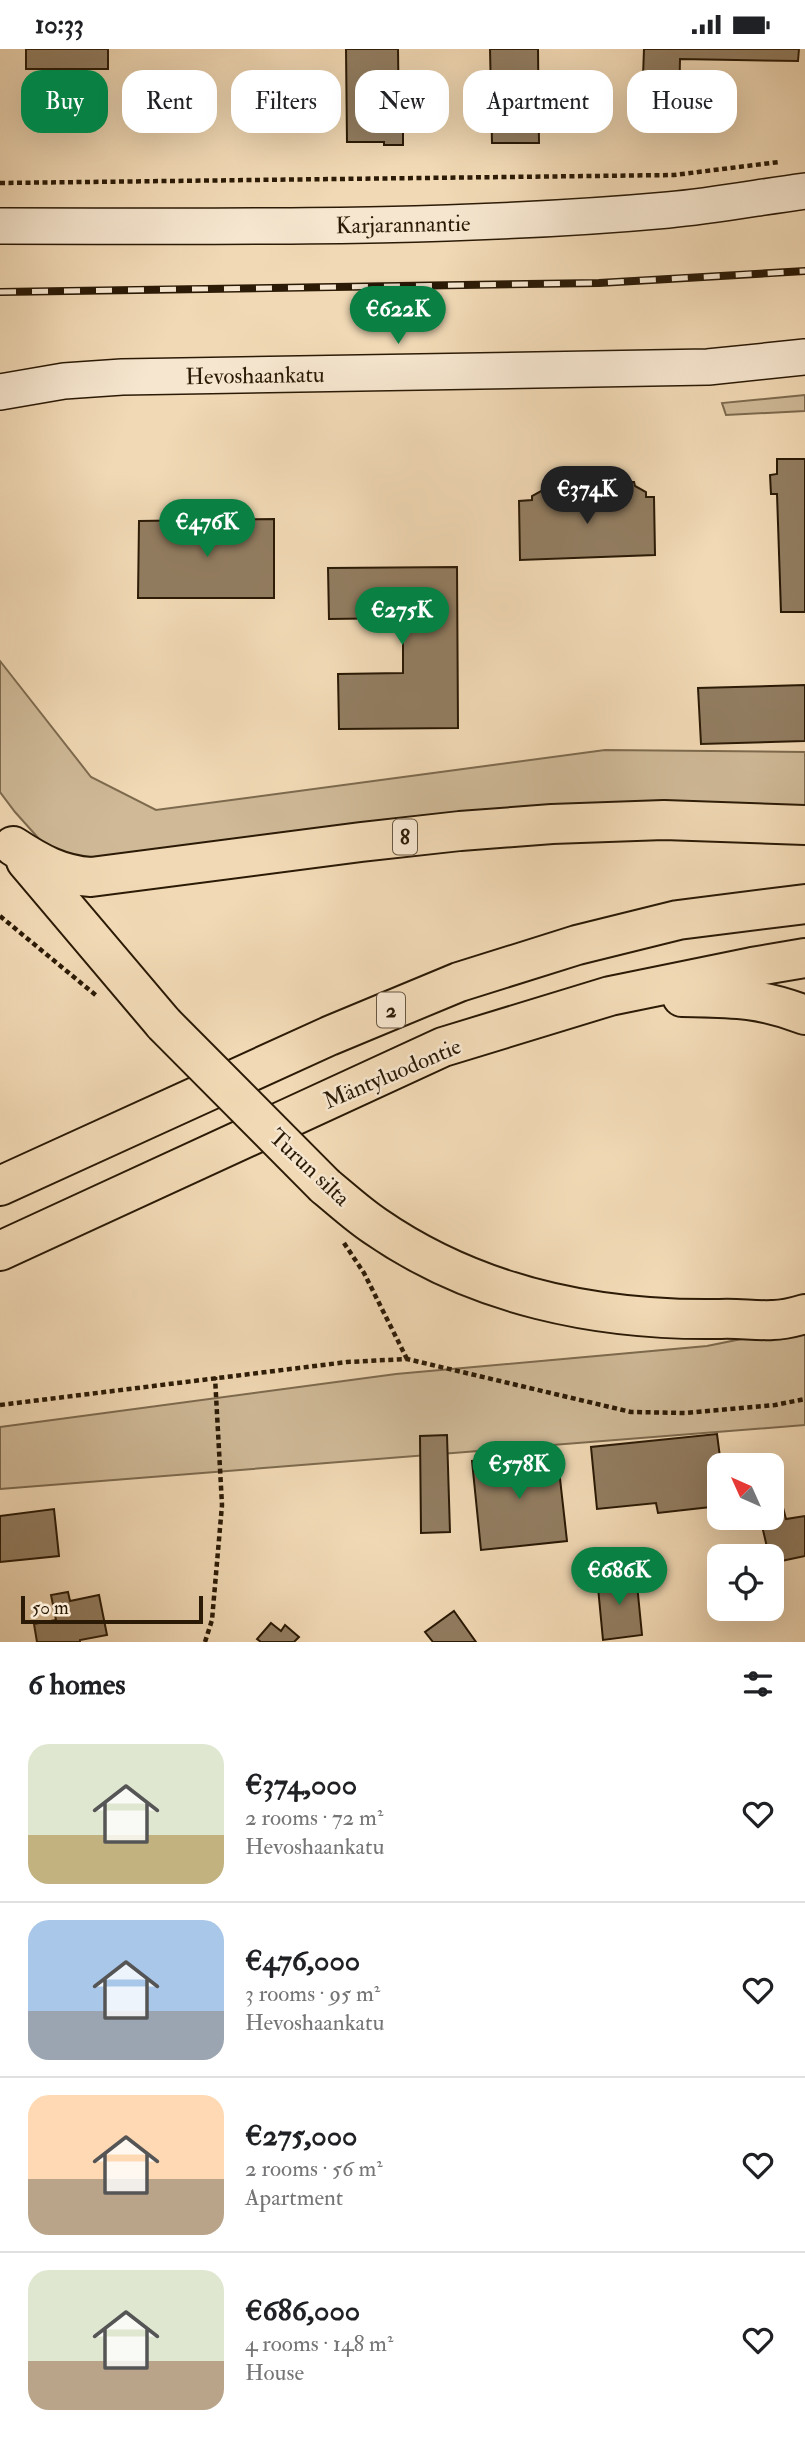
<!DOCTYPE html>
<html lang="en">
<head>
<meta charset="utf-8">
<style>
	body { margin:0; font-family:"IM FELL Double Pica",serif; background:#f6f6f6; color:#202124; height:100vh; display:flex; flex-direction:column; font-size:26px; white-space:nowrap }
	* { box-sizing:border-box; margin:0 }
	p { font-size:23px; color:#757577 }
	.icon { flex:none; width:38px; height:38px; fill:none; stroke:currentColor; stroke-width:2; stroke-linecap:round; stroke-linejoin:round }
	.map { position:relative; height:1593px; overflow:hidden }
	.sheet { display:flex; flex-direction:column; background:#fff; flex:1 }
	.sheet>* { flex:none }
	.banner { position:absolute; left:21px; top:21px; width:763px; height:63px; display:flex; gap:14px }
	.needle { width:46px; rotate:315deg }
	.buttons { position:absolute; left:707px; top:1404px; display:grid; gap:14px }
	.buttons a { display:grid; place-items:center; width:77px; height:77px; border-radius:14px; background:#fff; box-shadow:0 7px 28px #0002; font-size:35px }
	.scale { position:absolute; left:21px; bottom:18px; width:182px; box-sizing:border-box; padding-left:7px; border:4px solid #2b1a06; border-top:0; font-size:19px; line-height:24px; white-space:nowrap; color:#2b1a06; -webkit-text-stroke:5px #f6e6cf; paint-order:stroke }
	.price { position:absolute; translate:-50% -60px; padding:0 16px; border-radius:24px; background:#0b8043; color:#fff; font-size:23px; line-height:46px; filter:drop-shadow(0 2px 4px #0008) }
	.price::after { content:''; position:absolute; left:50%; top:42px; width:21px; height:16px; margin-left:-10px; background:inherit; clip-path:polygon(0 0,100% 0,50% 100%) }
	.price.selected { background:#222; color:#fff }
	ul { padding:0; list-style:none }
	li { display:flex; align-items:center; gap:21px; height:175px; padding:0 28px }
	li+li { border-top:2px solid #e0e0e0 }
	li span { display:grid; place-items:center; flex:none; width:196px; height:140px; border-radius:21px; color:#555 }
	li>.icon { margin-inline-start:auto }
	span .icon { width:84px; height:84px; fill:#fffc; stroke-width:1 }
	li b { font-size:30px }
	h2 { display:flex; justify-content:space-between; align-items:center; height:84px; padding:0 28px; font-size:30px }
	.pill { padding:0 24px; border-radius:21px; background:#fff; box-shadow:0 7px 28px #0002; font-size:24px; line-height:63px }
	.pill.selected { background:#0b8043; color:#fff }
	.status { display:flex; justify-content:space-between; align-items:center; height:49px; padding:0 35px; background:#fff; direction:ltr }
	.status svg { height:19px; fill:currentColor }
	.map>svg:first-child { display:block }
	.green { fill:#cfb997; stroke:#7d6a4e; stroke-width:2 }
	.building { fill:#927d61; stroke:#2b1a06; stroke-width:2 }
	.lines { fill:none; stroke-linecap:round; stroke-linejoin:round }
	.secondary-casing { stroke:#2b1a06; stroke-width:38 }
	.highway-casing { stroke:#2b1a06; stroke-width:42 }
	.path { stroke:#2b1a06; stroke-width:4.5; stroke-dasharray:5 3.5; stroke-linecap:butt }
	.secondary { stroke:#f6e6cf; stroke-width:35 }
	.highway { stroke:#f1d9b5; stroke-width:38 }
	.rail-casing { stroke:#2b1a06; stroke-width:8 }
	.rail { stroke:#f6e6cf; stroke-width:5; stroke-dasharray:16; stroke-linecap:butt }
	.highway-bridge-casing { stroke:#2b1a06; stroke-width:42; stroke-linecap:butt }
	.highway-bridge { stroke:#f1d9b5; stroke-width:38 }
	.labels { text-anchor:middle; stroke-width:5; stroke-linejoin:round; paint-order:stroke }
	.shield { fill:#f6e6cf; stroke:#685742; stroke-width:2 }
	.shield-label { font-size:21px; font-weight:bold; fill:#2b1a06 }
	.street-label { font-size:23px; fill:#2b1a06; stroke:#f6e6cf }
</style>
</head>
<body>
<div class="status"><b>10:33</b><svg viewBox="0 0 49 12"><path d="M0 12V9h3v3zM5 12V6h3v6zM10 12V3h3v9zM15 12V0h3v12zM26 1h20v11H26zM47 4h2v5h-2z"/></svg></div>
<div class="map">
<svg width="805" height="1593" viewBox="0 0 805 1593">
	<rect width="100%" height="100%" fill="#f1d9b5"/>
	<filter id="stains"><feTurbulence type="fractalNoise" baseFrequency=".00286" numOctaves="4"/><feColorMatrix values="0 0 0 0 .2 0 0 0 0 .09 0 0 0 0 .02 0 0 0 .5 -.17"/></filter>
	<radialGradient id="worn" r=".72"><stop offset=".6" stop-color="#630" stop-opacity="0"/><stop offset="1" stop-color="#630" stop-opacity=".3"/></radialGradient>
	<g class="green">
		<polygon points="805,346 805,362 726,366 722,354"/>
		<polygon points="0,612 91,728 156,761 605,701 805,703 805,761 91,811 49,801 15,763 0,743"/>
		<polygon points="805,1277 805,1376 0,1440 0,1378 396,1325 707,1297"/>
	</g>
	<g class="building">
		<rect x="26" y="0" width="82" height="20"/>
		<polygon points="346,0 398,0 399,77 403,77 403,96 384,96 384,93 347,93"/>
		<polygon points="490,0 538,0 539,94 492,94"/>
		<polygon points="644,0 799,0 798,12 680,10 679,56 642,55"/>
		<polygon points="777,410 805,410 805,563 781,563 777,445 771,445 770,426 777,425"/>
		<polygon points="627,433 634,433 635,437 646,443 646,448 654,448 655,506 520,511 519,452 532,451 532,447 545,440 545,437 551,436 552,451 577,450 577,443 595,442 595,450 627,449"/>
		<polygon points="274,470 274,549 138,549 139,472"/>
		<polygon points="457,518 458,679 339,680 338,625 403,624 403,569 329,570 328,519"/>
		<polygon points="805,636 805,692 701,695 698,639"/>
		<polygon points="717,1385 721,1416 719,1416 719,1457 658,1464 656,1454 597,1460 591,1398"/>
		<polygon points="447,1386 450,1483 421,1484 420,1387"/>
		<polygon points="557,1403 567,1492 481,1501 472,1412"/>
		<polygon points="777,1436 786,1470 805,1467 805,1507 772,1514 772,1507 769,1507 760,1468 772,1468 772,1437"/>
		<polygon points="54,1460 59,1507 0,1513 0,1467"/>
		<polygon points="636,1525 642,1586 603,1591 597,1528"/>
		<polygon points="68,1543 70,1552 99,1546 107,1586 80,1591 80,1593 37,1593 34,1575 56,1571 51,1546"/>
		<polygon points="454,1562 476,1593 433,1593 425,1583"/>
		<polygon points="271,1574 281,1582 285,1576 299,1588 294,1593 261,1593 257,1590"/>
	</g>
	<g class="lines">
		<g class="secondary-casing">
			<g id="secondary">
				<path d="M0,177C223,177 446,181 668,161C714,157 760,148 805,142"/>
				<polyline points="0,343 64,332 122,328 708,318 805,308"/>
			</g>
		</g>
		<g class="highway-casing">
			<g id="highway">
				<path d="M13,797C39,814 60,826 91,828L361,793L460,782L552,775L664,771L805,776"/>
				<polyline points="26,812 164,975"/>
				<path d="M682,948C730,949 759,948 805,966"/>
				<polyline points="0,1137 329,987 459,933 577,896 678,871 805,855"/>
				<path d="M325,1137C341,1150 357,1165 375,1177C476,1247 598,1272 720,1270C738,1269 756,1272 773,1271C784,1271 795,1268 805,1265"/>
				<polyline points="0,1202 443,998 610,947 752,918 805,909"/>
			</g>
		</g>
		<g class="path">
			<polyline points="0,134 674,126 779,113"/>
			<polyline points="0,867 98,948"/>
			<polyline points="344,1194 364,1224 407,1310"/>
			<polyline points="0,1356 347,1313 407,1310 631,1363 685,1364 775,1356 805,1350"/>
			<polyline points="205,1593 212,1571 222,1456 215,1328"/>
		</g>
		<use href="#secondary" class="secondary"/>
		<use href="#highway" class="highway"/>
		<g class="rail-casing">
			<polyline id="rail" points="0,243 599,234 805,222"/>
		</g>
		<use href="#rail" class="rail"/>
		<g class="highway-bridge-casing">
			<polyline id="highway-bridge" points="164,975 325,1137"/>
		</g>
		<use href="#highway-bridge" class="highway-bridge"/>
	</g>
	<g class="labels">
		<g class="shield">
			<rect x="393" y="770.5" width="24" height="35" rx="5"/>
			<rect x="377" y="943.5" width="28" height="35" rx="5"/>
		</g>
		<g class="shield-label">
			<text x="405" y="795">8</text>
			<text x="391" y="968">2</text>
		</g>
		<g class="street-label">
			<text transform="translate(403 175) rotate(-1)" y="8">Karjarannantie</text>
			<text transform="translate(255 326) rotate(-1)" y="8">Hevoshaankatu</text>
			<text transform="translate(392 1024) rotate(-23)" y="8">Mäntyluodontie</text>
			<text transform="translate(310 1118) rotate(43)" y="8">Turun silta</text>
		</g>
	</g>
	<rect width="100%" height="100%" filter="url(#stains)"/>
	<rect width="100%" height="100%" fill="url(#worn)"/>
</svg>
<div class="buttons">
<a><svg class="needle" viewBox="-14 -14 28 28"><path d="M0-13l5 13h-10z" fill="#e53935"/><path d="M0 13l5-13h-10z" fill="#757577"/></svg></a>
<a><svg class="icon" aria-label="locate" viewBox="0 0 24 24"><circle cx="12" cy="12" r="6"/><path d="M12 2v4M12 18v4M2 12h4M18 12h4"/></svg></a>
</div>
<div class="scale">50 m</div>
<b class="price" style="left:398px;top:297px">€622K</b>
<b class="price selected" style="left:587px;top:477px">€374K</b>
<b class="price" style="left:207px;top:510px">€476K</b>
<b class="price" style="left:402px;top:598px">€275K</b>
<b class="price" style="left:519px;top:1452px">€578K</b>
<b class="price" style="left:619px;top:1558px">€686K</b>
<div class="banner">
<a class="pill selected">Buy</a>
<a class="pill">Rent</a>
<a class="pill">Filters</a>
<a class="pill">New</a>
<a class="pill">Apartment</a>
<a class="pill">House</a>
</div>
</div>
<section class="sheet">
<h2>6 homes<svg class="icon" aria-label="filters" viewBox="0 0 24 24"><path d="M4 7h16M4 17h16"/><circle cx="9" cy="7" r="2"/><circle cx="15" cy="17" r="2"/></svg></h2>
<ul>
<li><span style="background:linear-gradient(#dfe7d0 65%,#c2b280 0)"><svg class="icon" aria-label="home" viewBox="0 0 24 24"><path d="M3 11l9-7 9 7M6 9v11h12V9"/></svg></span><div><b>€374,000</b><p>2 rooms · 72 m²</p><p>Hevoshaankatu</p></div><svg class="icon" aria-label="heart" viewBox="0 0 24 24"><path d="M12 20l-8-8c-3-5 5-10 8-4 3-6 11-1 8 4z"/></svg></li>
<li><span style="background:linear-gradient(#a9c7e8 65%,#9aa5b1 0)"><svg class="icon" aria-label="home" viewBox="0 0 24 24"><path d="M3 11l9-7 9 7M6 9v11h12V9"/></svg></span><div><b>€476,000</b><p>3 rooms · 95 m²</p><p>Hevoshaankatu</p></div><svg class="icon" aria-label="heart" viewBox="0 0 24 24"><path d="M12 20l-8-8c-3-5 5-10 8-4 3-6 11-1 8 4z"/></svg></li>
<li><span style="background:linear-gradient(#ffd9b3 60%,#b9a48a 0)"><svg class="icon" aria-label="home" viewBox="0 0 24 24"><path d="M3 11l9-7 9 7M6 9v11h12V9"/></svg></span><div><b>€275,000</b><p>2 rooms · 56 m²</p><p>Apartment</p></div><svg class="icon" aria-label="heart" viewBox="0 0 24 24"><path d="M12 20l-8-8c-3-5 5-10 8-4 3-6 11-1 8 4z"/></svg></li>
<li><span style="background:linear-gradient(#dfe7d0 65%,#b9a48a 0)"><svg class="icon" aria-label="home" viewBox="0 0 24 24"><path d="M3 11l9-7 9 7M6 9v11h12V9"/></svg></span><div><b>€686,000</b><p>4 rooms · 148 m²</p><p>House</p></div><svg class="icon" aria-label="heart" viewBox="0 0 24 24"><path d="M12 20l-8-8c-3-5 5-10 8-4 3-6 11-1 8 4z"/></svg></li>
</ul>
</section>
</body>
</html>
